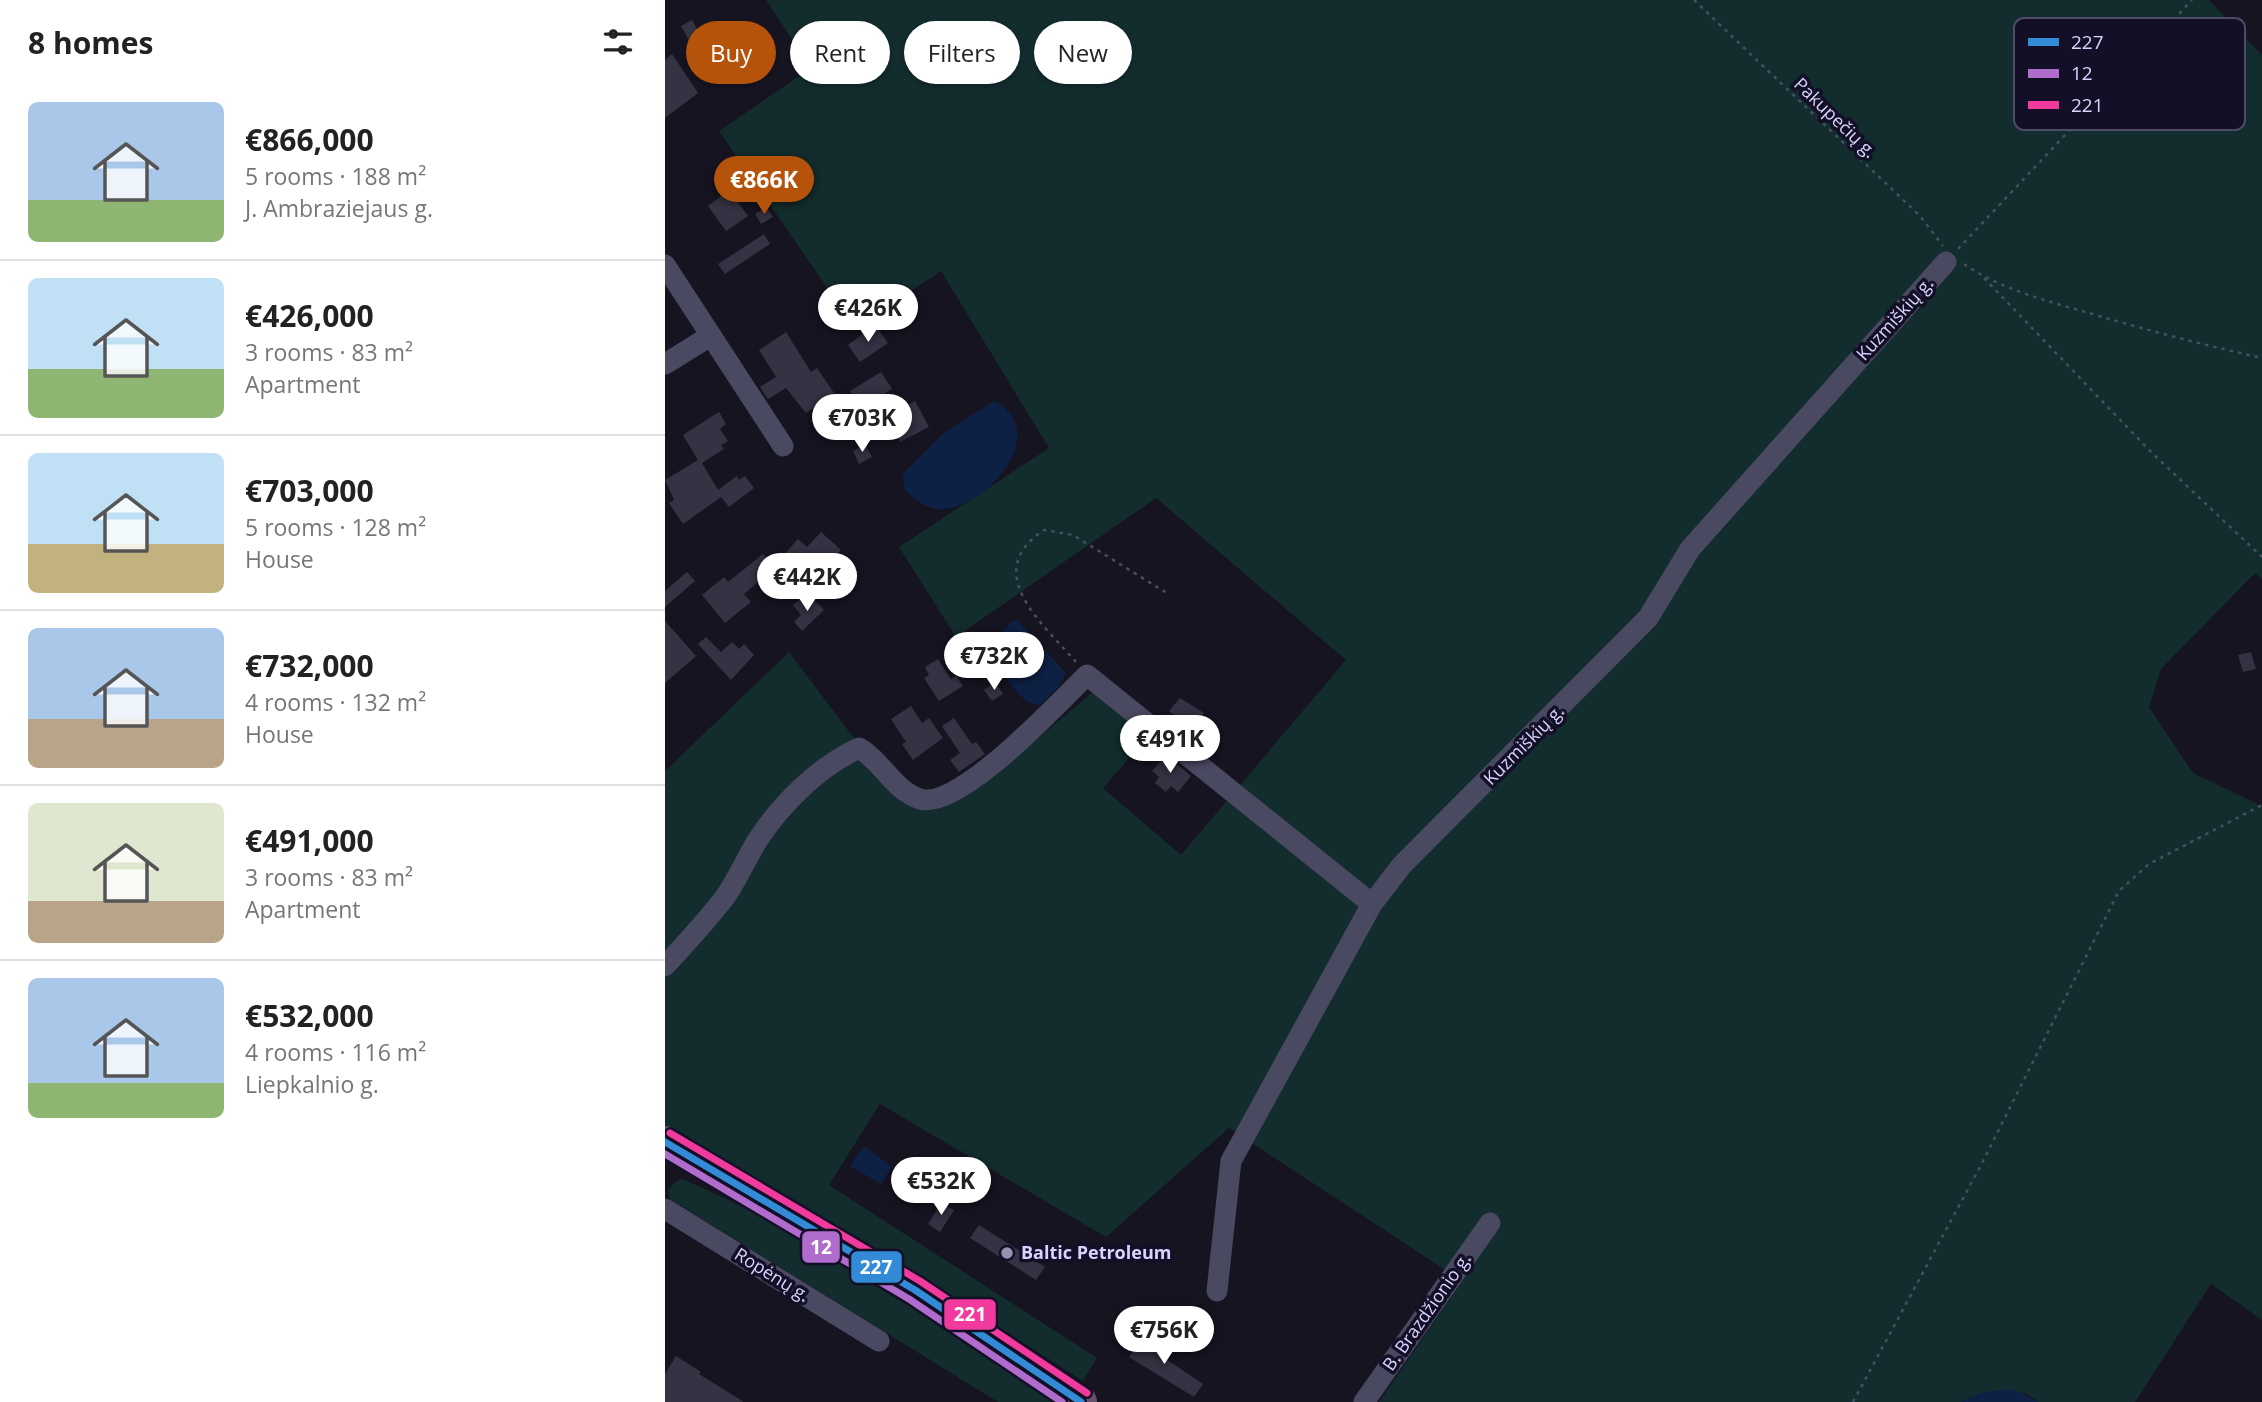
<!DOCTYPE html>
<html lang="en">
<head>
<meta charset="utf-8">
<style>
	body { margin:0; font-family:"Open Sans",sans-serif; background:#f2f2f2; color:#222; height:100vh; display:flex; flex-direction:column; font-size:26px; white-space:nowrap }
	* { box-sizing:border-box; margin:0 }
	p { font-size:23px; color:#767676 }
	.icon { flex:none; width:38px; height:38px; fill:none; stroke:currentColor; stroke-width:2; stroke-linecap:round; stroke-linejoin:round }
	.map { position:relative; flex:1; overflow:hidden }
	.panel { display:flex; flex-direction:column; background:#fff; width:665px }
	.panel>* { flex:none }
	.top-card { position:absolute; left:21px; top:21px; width:665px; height:63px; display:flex; gap:14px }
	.price { position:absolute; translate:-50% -60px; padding:0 16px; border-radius:24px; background:#fff; color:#222; font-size:23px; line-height:46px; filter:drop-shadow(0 2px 4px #0008) }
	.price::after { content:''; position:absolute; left:50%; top:42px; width:21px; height:16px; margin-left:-10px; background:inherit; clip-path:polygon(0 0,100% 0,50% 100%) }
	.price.current { background:#b45309; color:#fff }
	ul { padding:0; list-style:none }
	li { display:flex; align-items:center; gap:21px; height:175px; padding:0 28px }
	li+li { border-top:2px solid #e0e0e0 }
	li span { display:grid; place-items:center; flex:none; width:196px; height:140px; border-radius:10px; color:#555 }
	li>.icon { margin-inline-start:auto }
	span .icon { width:84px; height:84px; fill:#fffc; stroke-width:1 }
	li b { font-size:30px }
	h2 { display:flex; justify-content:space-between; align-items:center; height:84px; padding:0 28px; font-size:30px }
	.tag { padding:0 24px; border-radius:32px; background:#fff; box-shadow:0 2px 5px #0004; font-size:24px; line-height:63px }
	.tag.current { background:#b45309; color:#fff }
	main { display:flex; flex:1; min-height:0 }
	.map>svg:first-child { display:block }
	.green { fill:#132c2d }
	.water { fill:#0d2144 }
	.building { fill:#343243 }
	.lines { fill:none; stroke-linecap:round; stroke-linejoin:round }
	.path { stroke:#44505f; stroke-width:2.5; stroke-dasharray:3.5 5; stroke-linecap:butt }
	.minor { stroke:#4a4962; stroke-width:21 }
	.highway { stroke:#67516a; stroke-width:32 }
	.bus-1-casing { stroke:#130f26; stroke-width:12 }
	.bus-2-casing { stroke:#130f26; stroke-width:12 }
	.bus-3-casing { stroke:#130f26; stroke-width:12 }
	.bus-1 { stroke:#338bd7; stroke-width:7 }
	.bus-2 { stroke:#b06ccc; stroke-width:7 }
	.bus-3 { stroke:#f13a9d; stroke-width:7 }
	.poi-dot { fill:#9591b1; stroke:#130f26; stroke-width:2.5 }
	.labels { text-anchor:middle; stroke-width:7; stroke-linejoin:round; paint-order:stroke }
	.street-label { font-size:18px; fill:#d9d4ff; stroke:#130f26 }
	.poi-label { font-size:18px; font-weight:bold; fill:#d9d4ff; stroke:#130f26; text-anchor:start }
	.key { fill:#130f26; stroke:#4e4a67; stroke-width:2 }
	.key-label { font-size:19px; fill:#d9d4ff }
	.line-badge { stroke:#130f26; stroke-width:2.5 }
	.badge-label { font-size:19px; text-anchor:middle; font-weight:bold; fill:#fff }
</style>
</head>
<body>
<main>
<section class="panel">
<h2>8 homes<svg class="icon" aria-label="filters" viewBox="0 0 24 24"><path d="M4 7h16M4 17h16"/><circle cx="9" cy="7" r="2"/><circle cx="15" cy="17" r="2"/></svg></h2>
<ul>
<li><span style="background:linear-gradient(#a9c7e8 70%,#8fb573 0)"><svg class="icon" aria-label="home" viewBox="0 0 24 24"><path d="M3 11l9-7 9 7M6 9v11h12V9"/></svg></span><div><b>€866,000</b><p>5 rooms · 188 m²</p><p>J. Ambraziejaus g.</p></div></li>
<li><span style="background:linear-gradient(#bfe0f5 65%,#8fb573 0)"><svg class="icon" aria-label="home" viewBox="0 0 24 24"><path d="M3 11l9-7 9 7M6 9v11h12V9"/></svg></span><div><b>€426,000</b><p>3 rooms · 83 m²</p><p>Apartment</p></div></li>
<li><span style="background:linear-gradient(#bfe0f5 65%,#c2b280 0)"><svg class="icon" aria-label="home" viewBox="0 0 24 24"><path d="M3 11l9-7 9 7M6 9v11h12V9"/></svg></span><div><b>€703,000</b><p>5 rooms · 128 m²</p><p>House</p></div></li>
<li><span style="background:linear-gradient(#a9c7e8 65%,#b9a48a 0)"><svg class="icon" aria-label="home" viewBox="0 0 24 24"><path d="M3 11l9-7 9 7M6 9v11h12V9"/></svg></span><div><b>€732,000</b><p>4 rooms · 132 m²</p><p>House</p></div></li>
<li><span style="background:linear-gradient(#dfe7d0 70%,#b9a48a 0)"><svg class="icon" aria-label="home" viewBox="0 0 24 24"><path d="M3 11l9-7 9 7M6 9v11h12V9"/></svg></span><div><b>€491,000</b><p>3 rooms · 83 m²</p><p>Apartment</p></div></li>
<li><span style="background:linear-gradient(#a9c7e8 75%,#8fb573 0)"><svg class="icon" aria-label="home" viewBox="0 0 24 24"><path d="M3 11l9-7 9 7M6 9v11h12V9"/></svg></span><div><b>€532,000</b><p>4 rooms · 116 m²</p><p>Liepkalnio g.</p></div></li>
</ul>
</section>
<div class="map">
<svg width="1597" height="1402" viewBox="0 0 1597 1402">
	<rect width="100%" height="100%" fill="#161421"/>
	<g class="green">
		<polygon points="101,0 1544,0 1597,55 1597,579 1590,573 1496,669 1484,707 1528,773 1597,806 1597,1320 1546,1284 1470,1402 1374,1402 1360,1393 1294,1402 714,1402 797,1281 564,1128 441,1237 215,1104 164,1185 432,1358 418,1381 184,1232 0,1125 0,771 124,652 237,802 250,808 273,807 327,777 430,690 485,734 438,788 516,855 681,660 491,498 291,637 234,547 384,448 276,271 190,328 54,131 146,68"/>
		<path d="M17,1179C150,1235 270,1322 389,1402H333L5,1199L3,1190L10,1182Z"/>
	</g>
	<g class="water">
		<path d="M329,401C390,432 318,513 271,509C259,507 247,497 239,489L238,474L279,433Z"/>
		<path d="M352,620L401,673L395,685L375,705C355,706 335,668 326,653L327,644L347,621Z"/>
		<polygon points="199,1146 227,1167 216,1184 185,1166"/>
		<polygon points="1347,1389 1374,1402 1294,1402 1319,1392"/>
	</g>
	<g class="building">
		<polygon points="27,20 38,40 27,46 16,26"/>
		<polygon points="7,54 33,93 0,118 0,60"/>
		<polygon points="64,190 83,216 61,231 43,206"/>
		<polygon points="101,207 108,217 96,224 90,214"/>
		<polygon points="99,234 105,244 60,274 53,264"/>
		<polygon points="210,325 223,343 195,362 183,345"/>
		<polygon points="121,332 146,372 152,368 169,393 141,413 121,388 103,399 95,387 111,377 94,350"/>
		<polygon points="216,372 227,389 196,409 185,391"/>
		<polygon points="250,401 264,427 235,442 222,417"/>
		<polygon points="54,412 61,424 55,429 63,441 56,445 59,449 37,463 53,490 72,476 74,480 80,476 89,488 64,507 56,497 18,524 4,503 9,500 0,480 33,460 18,435"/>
		<polygon points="200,444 207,457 194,464 188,451"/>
		<polygon points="156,532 176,550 165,562 178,576 174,579 180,585 168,596 146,573 140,579 126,567 105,586 98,578 79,594 86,602 60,623 37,595 59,577 63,582 98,554 109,566 133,539 142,547"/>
		<polygon points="22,572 30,581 0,607 0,591"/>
		<polygon points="137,597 146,605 150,601 159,610 137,631 129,622 136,615 128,605"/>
		<polygon points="0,621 31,656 0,683"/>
		<polygon points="41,637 56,652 67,642 74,649 79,644 89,655 66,680 33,644"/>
		<polygon points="1586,652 1591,669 1578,672 1573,655"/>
		<polygon points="273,659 286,679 291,676 298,686 274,701 259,678 264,675 260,667"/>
		<polygon points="330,682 338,694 327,701 319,690"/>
		<polygon points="515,698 539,713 525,729 504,711"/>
		<polygon points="246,706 257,723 264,718 278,738 248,760 237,744 241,742 226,719"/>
		<polygon points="289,718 307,744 311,742 320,754 294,772 285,760 295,753 277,726"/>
		<polygon points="501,755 526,776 513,792 506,786 501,792 490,783 494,777 487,771"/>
		<polygon points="276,1203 289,1210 275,1232 263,1224"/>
		<polygon points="314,1225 380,1267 371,1280 305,1238"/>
		<polygon points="479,1336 502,1351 498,1357 538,1384 529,1397 464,1357"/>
		<polygon points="11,1356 36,1372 34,1374 79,1402 0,1402 0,1374"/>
	</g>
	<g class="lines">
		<g class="path">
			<polyline points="1029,0 1255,216 1278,246"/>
			<polyline points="1293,249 1527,0"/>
			<path d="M1299,264C1335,289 1382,301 1424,313C1481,330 1539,345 1597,358"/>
			<polyline points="1319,278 1485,451 1597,557"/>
			<path d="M411,662C377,623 315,572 379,530L408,535L505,595"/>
			<polyline points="1188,1402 1316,1165 1454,891 1484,864 1597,805"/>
		</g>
		<g class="minor">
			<polyline points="0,265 118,446"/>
			<polyline points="0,364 45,336"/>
			<path d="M0,966C20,944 41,922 60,897C72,880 81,859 92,841C116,804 153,767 194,748C217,761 229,791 255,799C294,811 393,703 422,675L707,904"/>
			<polyline points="0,1209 214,1341"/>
			<polyline points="552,1291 566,1161 707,904 737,865 983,618 1025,549 1281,262"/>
			<polyline points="699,1402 825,1223"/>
		</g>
		<polyline class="highway" points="0,1142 250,1290 416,1402"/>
		<g class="bus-1-casing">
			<polyline id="bus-1" points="0,1142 250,1290 416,1402"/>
		</g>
		<g class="bus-2-casing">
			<polyline id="bus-2" points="0,1154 244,1299 397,1402"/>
		</g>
		<g class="bus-3-casing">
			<polyline id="bus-3" points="5,1133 255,1281 422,1393"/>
		</g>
		<use href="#bus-1" class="bus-1"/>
		<use href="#bus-2" class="bus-2"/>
		<use href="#bus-3" class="bus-3"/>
	</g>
	<circle class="poi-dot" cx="342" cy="1253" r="7"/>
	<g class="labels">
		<g class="street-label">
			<text transform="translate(1170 118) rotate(44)" y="6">Pakupečių g.</text>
			<text transform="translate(1230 319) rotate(-48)" y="6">Kuzmiškių g.</text>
			<text transform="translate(859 745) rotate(-45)" y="6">Kuzmiškių g.</text>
			<text transform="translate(107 1275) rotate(32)" y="6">Ropėnų g.</text>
			<text transform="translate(762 1312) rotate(-55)" y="6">B. Brazdžionio g.</text>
		</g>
		<g class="poi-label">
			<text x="356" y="1259">Baltic Petroleum</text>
		</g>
	</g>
	<rect x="1349" y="18" width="231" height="112" rx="10" class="key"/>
	<rect x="1363" y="38" width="31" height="8" fill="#338bd7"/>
	<rect x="1363" y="69" width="31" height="9" fill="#b06ccc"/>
	<rect x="1363" y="101" width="31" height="8" fill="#f13a9d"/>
	<g class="key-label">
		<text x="1406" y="49">227</text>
		<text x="1406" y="80">12</text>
		<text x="1406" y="112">221</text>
	</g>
	<g class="line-badge">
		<rect x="136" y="1230" width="40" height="34" rx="7" fill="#b06ccc"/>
		<rect x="185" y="1250" width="53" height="34" rx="7" fill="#338bd7"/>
		<rect x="278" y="1298" width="54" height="33" rx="7" fill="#f13a9d"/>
	</g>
	<g class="badge-label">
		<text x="156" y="1254">12</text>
		<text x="211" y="1274">227</text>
		<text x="305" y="1321">221</text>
	</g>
</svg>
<b class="price current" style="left:99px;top:216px">€866K</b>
<b class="price" style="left:203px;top:344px">€426K</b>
<b class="price" style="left:197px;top:454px">€703K</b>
<b class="price" style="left:142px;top:613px">€442K</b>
<b class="price" style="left:329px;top:692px">€732K</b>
<b class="price" style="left:505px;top:775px">€491K</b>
<b class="price" style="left:276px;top:1217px">€532K</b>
<b class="price" style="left:499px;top:1366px">€756K</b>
<div class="top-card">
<a class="tag current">Buy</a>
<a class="tag">Rent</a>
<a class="tag">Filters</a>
<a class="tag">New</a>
</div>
</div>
</main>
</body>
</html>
